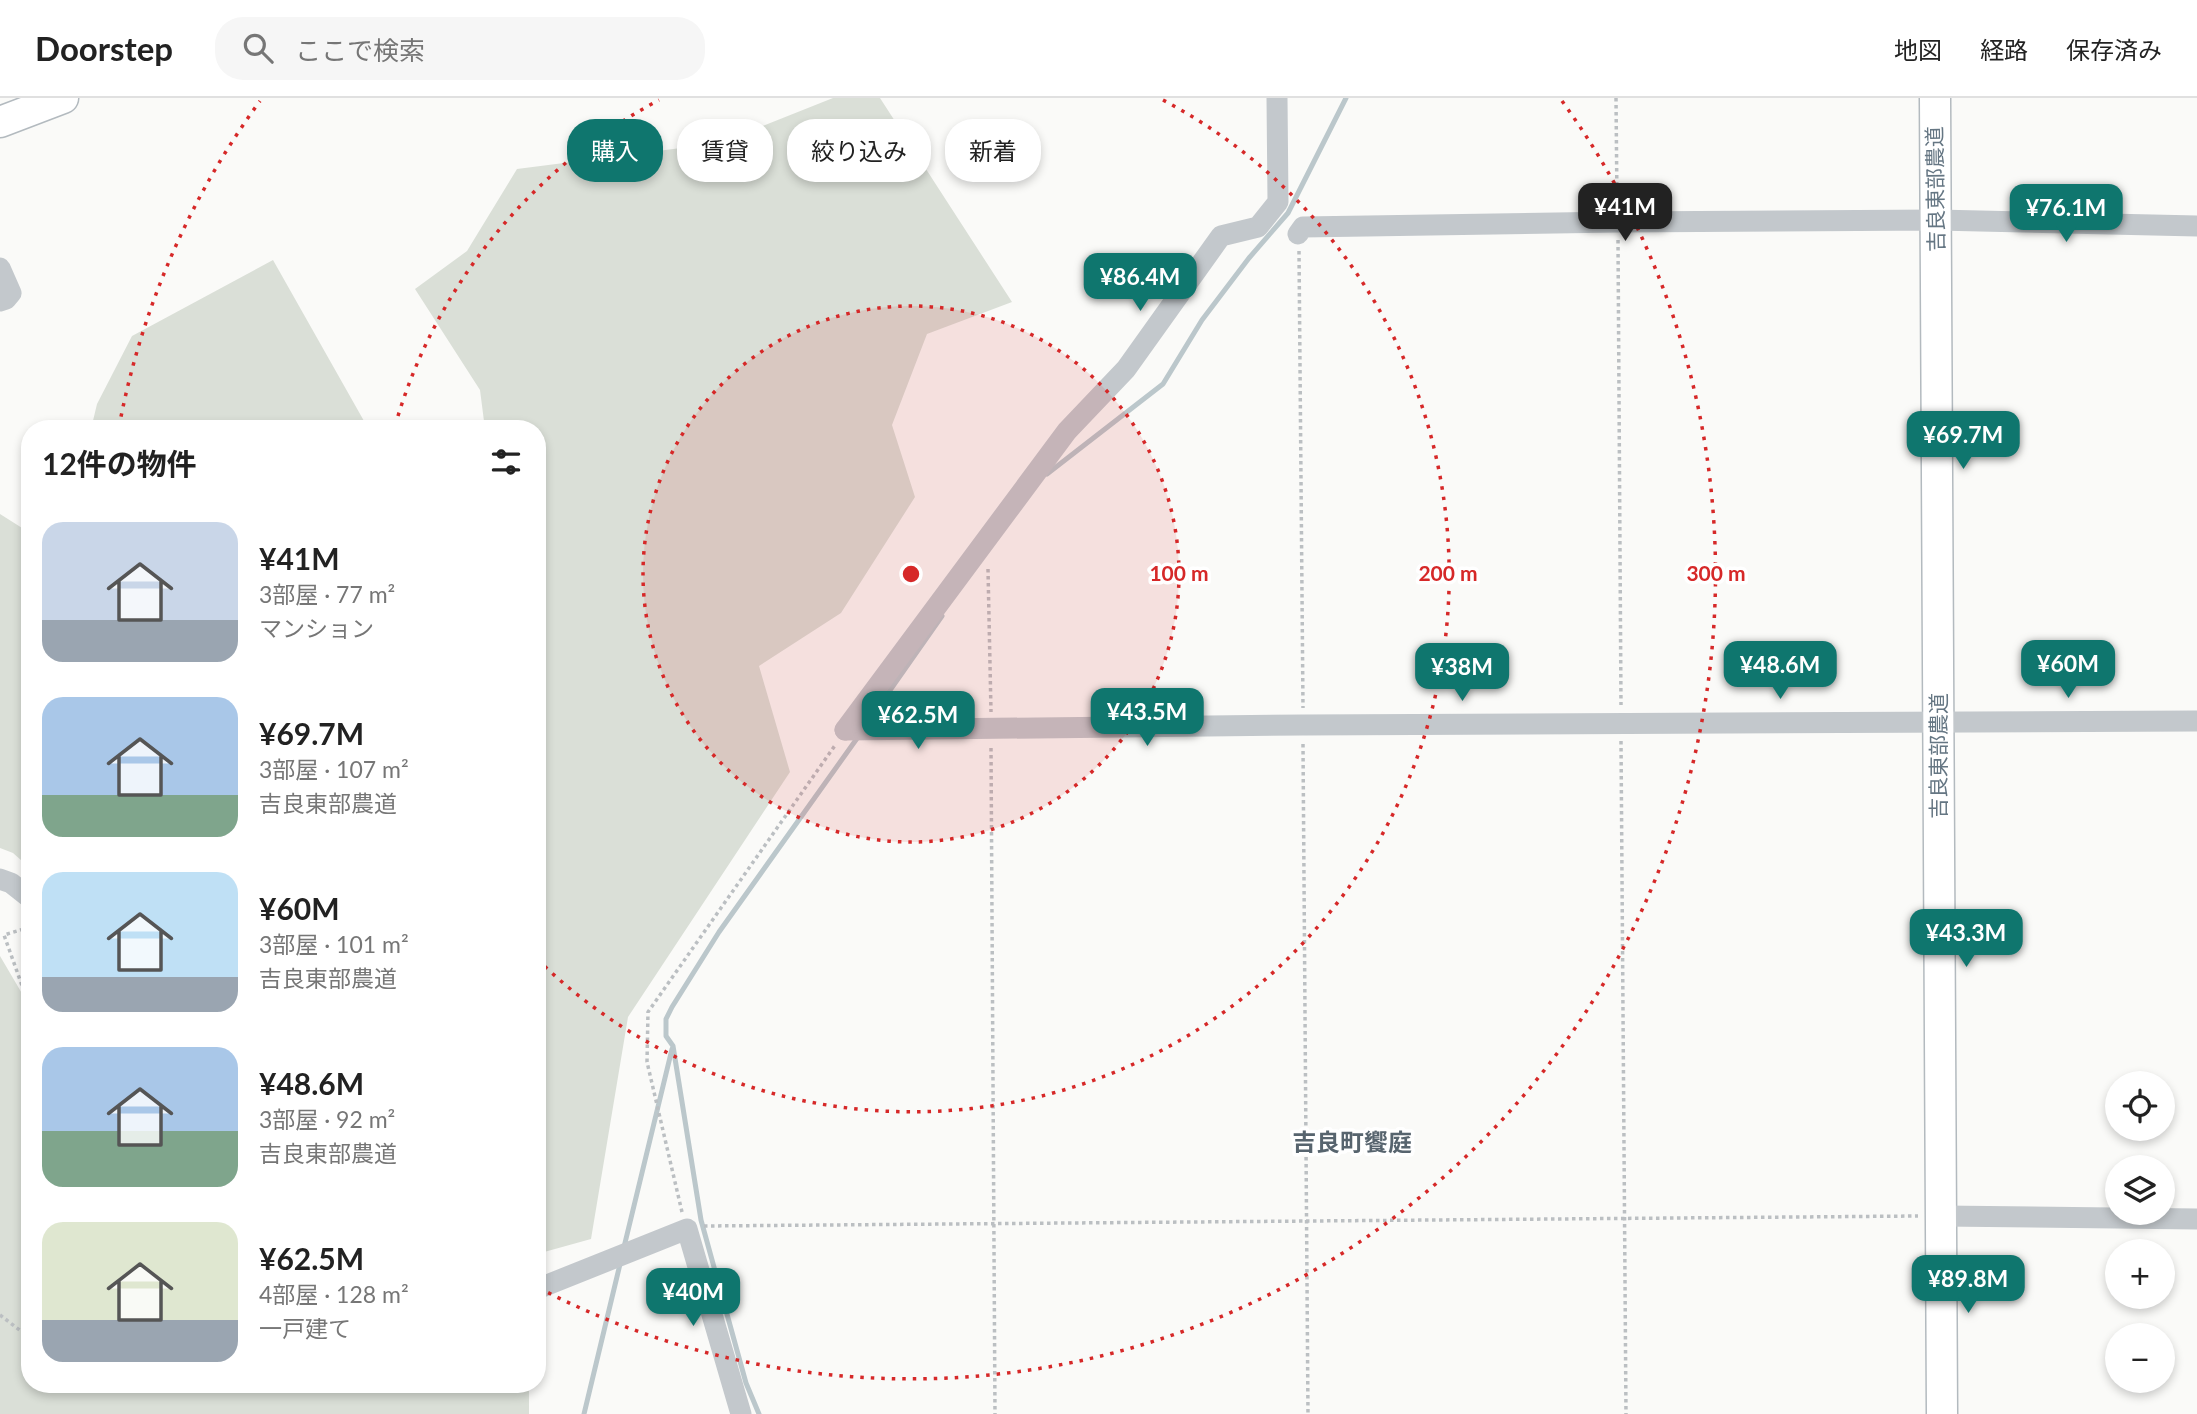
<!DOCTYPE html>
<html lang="ja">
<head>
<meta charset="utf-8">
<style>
	body { margin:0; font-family:Lato,"Noto Sans JP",sans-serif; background:#f6f6f6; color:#222; height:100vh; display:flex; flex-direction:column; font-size:26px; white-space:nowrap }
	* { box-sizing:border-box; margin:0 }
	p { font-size:23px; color:#767676 }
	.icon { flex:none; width:38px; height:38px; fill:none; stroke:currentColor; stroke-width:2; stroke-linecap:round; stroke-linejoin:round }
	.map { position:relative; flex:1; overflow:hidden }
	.details { position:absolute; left:21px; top:322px; width:525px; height:973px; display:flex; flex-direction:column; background:#fff; border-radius:28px; box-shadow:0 4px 10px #0003 }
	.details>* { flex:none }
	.banner { position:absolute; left:567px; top:21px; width:665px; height:63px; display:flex; gap:14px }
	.tools { position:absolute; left:2105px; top:973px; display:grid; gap:14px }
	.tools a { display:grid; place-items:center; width:70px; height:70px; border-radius:50%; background:#fff; box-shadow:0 4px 10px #0003; font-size:35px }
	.price { position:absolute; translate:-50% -60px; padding:0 16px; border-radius:14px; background:#0f766e; color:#fff; font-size:23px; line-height:46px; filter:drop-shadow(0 2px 4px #0008) }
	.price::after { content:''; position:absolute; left:50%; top:42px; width:21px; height:16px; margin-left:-10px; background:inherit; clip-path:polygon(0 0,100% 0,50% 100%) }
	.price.on { background:#222; color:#fff }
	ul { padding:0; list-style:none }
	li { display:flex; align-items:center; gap:21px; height:175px; padding:0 21px }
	li span { display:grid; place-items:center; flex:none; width:196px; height:140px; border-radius:21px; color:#555 }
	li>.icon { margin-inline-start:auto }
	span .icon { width:84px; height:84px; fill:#fffc; stroke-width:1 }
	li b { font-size:30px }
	h2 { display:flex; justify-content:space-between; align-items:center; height:84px; padding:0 21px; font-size:30px }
	.tag { padding:0 24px; border-radius:28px; background:#fff; box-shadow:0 4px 10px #0003; font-size:24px; line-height:63px }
	.tag.on { background:#0f766e; color:#fff }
	header { display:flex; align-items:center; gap:42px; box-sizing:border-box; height:98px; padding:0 35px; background:#fff; border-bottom:2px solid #e0e0e0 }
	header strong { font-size:33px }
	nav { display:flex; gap:38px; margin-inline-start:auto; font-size:24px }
	.search { width:490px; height:63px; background:#f6f6f6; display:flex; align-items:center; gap:18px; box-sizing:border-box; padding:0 24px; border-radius:28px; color:#767676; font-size:26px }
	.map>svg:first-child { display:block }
	.green { fill:#dadfd7 }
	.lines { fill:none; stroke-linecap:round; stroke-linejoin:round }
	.stream { stroke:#bbc7cb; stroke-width:5 }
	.secondary-casing { stroke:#b3babf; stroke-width:33 }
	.path { stroke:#bbbfc2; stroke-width:3.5; stroke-dasharray:3.5 3.5; stroke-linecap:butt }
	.street { stroke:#c3c8cc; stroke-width:21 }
	.secondary { stroke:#fff; stroke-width:30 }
	.ring { fill:none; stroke:#d62828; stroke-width:3.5; stroke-dasharray:3.5 7 }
	.labels { text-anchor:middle; stroke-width:7; stroke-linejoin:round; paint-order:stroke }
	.street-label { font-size:21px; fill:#657683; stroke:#fff }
	.quarter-label { font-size:24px; font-weight:bold; fill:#57646e; stroke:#fff }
	.centre { fill:#d62828; stroke:#fff; stroke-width:3.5 }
	.ring-label { font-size:21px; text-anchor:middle; font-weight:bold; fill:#d62828; stroke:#fff; stroke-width:7; stroke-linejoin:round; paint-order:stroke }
</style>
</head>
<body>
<header>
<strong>Doorstep</strong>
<div class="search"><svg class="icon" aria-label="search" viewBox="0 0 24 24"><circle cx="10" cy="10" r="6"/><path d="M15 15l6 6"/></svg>ここで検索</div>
<nav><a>地図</a><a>経路</a><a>保存済み</a></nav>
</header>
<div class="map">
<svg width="2197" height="1316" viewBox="0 0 2197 1316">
	<rect width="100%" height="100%" fill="#fafaf8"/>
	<g class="green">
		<polygon points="833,0 880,0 1012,204 927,236 892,327 915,399 841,515 759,568 790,674 628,919 591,1141 537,1156 537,331 485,331 480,292 415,191 467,153 517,71 720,45"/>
		<polygon points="273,162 364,323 371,331 91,331 97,306 132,238"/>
		<polygon points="0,416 30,435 30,770 13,755 0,750"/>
		<polygon points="0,858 30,909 30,1286 529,1286 529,1316 0,1316"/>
	</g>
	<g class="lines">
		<g class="stream">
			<polyline points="1047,376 1163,286 1202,222 1249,160 1288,115 1346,0"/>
			<polyline points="867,625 942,518"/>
			<polyline points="624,1149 672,951"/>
			<polyline points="584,1316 621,1162"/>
			<polyline points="759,1316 746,1285 701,1122 673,948 666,938 666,921 672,909 719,834 858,639"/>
		</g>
		<g class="secondary-casing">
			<g id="secondary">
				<polyline points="1935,0 1942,1316"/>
				<polyline points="0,24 63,0"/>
			</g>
		</g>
		<g class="path">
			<polyline points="1616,0 1617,106"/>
			<polyline points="1618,142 1621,607"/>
			<polyline points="1299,153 1303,610"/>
			<polyline points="988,471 991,614"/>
			<polyline points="1621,643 1626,1316"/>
			<polyline points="1303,646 1308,1316"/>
			<polyline points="991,650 995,1316"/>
			<polyline points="30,829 4,837 30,910"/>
			<polyline points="682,1114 647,964 648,914 836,646"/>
			<polyline points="704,1128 1918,1118"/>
			<polyline points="0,1217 30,1240"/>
		</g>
		<g class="street">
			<polyline points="1298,136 1303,129 1618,124 1937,122 2197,128"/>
			<polyline points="0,170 11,195 6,201 0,203"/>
			<polyline points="845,632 1303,627 2197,623"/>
			<polyline points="845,632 1067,333 1126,271 1221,138 1258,129 1278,104 1277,0"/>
			<polyline points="0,781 11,785 30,800"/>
			<polyline points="1942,1118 2197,1121"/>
			<polyline points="537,1191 687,1131 741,1316"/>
		</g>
		<use href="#secondary" class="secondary"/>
	</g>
	<circle cx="911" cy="476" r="268" fill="#d62828" fill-opacity=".12"/>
	<g class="ring">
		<circle cx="911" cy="476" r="268"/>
		<path d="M395 328A537 537 0 0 1 659 2M1163 2A537 537 0 1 1 538 862"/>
		<path d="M119 329A805 805 0 0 1 260 3M1562 3A805 805 0 0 1 539 1190"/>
	</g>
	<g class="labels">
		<g class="street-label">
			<text transform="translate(1936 91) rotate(-91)" y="7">吉良東部農道</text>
			<text transform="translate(1939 658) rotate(-90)" y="7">吉良東部農道</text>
		</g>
		<g class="quarter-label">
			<text x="1352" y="1053">吉良町饗庭</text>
		</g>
	</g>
	<circle cx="911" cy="476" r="10" class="centre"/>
	<g class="ring-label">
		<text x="1179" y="483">100 m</text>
		<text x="1448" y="483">200 m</text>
		<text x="1716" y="483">300 m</text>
	</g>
</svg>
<div class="tools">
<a><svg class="icon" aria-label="locate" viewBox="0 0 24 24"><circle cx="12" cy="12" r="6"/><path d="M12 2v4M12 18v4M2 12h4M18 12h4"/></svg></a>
<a><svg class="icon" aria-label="layers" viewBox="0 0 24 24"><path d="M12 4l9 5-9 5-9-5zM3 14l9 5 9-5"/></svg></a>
<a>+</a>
<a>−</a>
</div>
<b class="price on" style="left:1625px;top:145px">¥41M</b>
<b class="price" style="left:2066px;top:146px">¥76.1M</b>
<b class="price" style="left:1140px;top:215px">¥86.4M</b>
<b class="price" style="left:1963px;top:373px">¥69.7M</b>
<b class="price" style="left:2068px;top:602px">¥60M</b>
<b class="price" style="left:1780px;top:603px">¥48.6M</b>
<b class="price" style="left:1462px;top:605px">¥38M</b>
<b class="price" style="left:1147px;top:650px">¥43.5M</b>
<b class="price" style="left:918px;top:653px">¥62.5M</b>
<b class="price" style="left:1966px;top:871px">¥43.3M</b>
<b class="price" style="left:1968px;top:1217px">¥89.8M</b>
<b class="price" style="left:693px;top:1230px">¥40M</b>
<div class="banner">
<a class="tag on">購入</a>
<a class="tag">賃貸</a>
<a class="tag">絞り込み</a>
<a class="tag">新着</a>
</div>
<section class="details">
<h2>12件の物件<svg class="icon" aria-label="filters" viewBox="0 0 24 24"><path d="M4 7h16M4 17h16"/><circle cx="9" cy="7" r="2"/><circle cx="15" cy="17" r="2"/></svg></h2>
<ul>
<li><span style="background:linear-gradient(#c9d6e8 70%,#9aa5b1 0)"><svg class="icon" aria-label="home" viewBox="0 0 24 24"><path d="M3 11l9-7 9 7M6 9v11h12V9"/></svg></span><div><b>¥41M</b><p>3部屋 · 77 m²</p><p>マンション</p></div></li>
<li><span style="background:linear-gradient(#a9c7e8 70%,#7fa58c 0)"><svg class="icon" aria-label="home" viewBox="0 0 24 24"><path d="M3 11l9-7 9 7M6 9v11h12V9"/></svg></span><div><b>¥69.7M</b><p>3部屋 · 107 m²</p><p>吉良東部農道</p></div></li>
<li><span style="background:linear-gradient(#bfe0f5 75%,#9aa5b1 0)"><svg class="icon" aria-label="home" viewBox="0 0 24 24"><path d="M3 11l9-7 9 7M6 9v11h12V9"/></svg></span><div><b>¥60M</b><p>3部屋 · 101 m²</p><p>吉良東部農道</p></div></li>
<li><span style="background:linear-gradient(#a9c7e8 60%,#7fa58c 0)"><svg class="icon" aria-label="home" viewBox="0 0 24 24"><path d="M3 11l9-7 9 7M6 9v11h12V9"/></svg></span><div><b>¥48.6M</b><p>3部屋 · 92 m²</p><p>吉良東部農道</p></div></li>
<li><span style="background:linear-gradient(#dfe7d0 70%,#9aa5b1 0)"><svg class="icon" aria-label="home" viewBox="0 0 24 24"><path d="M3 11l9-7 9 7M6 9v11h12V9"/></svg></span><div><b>¥62.5M</b><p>4部屋 · 128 m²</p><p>一戸建て</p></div></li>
</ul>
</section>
</div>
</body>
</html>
